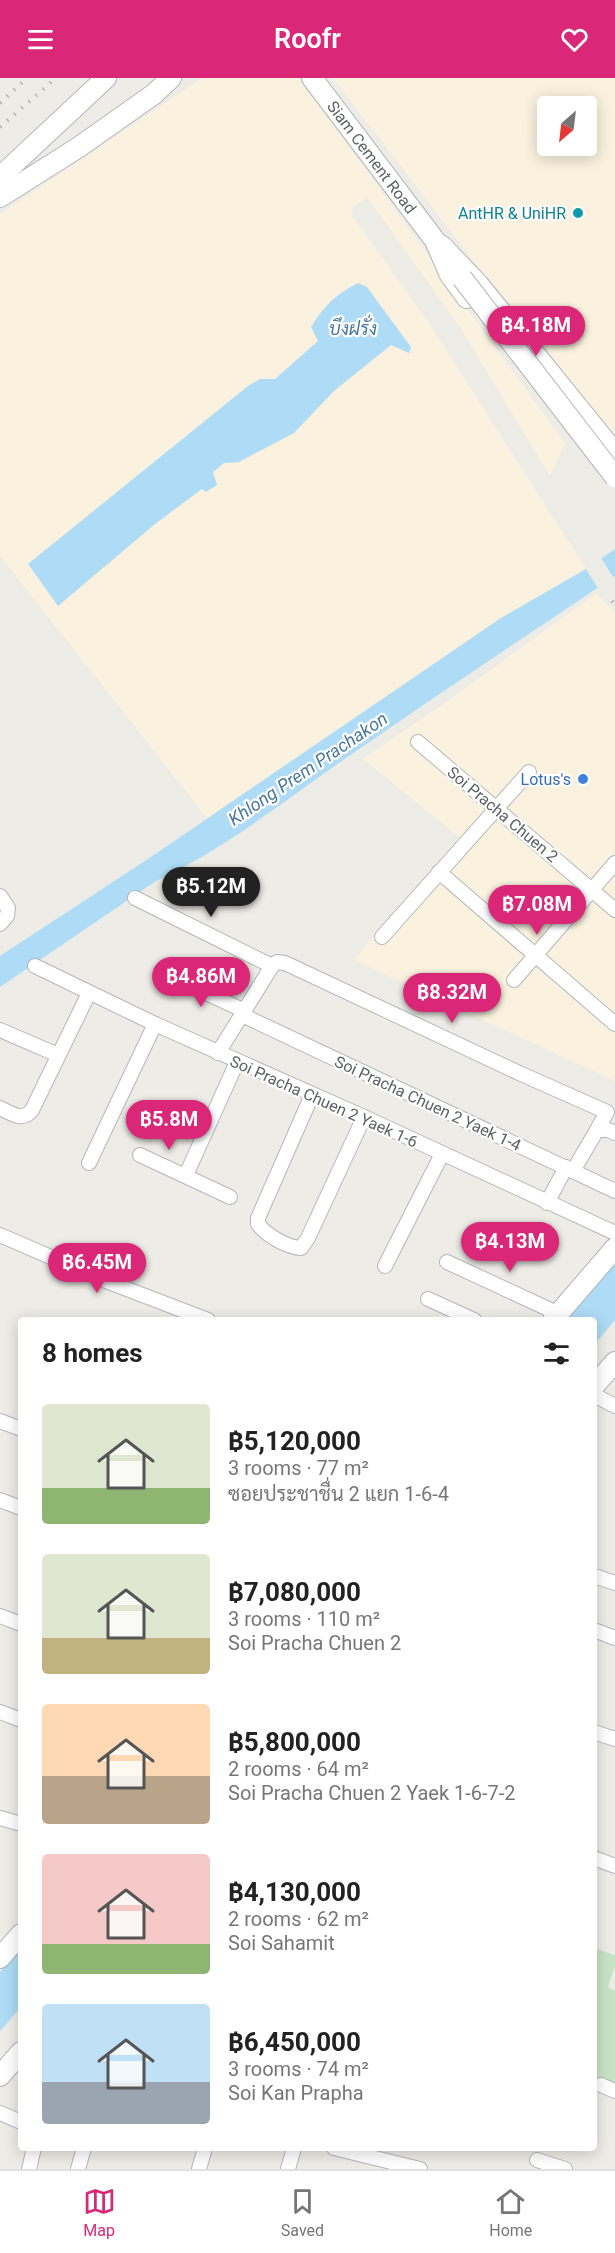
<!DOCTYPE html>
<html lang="en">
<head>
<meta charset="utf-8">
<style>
	body { margin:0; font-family:Roboto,Sarabun,sans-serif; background:#f2f2f2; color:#222; height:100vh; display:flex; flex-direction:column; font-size:22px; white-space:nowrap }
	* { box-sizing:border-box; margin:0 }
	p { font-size:20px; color:#767676 }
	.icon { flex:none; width:33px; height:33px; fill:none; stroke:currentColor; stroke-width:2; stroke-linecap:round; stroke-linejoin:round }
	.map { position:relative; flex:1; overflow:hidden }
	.details { position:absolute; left:18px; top:1239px; width:579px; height:834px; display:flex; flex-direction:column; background:#fff; border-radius:6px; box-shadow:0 3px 15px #0003 }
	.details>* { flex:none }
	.needle { width:39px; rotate:208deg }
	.controls { position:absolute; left:537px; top:18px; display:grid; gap:12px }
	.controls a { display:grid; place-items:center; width:60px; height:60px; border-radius:6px; background:#fff; box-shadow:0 3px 15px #0003; font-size:30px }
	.price { position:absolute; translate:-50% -51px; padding:0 14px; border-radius:21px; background:#db2777; color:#fff; font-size:20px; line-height:39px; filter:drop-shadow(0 2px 3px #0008) }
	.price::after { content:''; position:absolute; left:50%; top:36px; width:18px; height:14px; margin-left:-9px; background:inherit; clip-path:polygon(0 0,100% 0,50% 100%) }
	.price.active { background:#222; color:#fff }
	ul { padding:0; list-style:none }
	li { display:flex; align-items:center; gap:18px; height:150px; padding:0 24px }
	li span { display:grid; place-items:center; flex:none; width:168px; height:120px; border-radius:6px; color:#555 }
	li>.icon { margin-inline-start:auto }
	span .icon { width:72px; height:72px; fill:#fffc; stroke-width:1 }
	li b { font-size:26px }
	h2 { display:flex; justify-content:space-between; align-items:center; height:72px; padding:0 24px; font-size:26px }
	header { display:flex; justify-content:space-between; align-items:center; height:78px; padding:0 24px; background:#db2777; color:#fff; font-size:27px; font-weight:600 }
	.tab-bar { display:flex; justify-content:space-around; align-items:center; height:84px; border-top:2px solid #e0e0e0; background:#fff; font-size:16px; color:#767676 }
	.tab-bar a { display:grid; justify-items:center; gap:3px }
	.tab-bar .active { color:#db2777 }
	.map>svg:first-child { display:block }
	.commercial { fill:#faf2de; fill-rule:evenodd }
	.green { fill:#c7e3c5 }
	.water { fill:#aedbf6 }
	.pier { fill:#eeece6 }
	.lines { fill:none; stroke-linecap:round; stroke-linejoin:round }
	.street-casing { stroke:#b3b6b9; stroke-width:16 }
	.secondary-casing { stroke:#b2b5b9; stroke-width:22 }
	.street { stroke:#fff; stroke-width:14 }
	.secondary { stroke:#fff; stroke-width:20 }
	.rail { stroke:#b3b4b4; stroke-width:4; stroke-dasharray:1.5 8; stroke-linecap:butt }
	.secondary-bridge-casing { stroke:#b2b5b9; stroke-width:22; stroke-linecap:butt }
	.secondary-bridge { stroke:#fff; stroke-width:20 }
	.culture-dot { fill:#0f9aa8; stroke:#fff; stroke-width:2 }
	.shop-dot { fill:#3f7fe0; stroke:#fff; stroke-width:2 }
	.labels { text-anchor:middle; stroke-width:4.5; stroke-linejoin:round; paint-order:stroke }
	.street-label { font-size:16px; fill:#5d6164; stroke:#fff }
	.culture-label { font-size:16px; fill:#0d838f; stroke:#fff; text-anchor:end }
	.shop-label { font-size:16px; fill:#366cbe; stroke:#fff; text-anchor:end }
	.water-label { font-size:18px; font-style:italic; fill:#49789e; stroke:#fff }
</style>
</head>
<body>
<header><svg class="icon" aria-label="menu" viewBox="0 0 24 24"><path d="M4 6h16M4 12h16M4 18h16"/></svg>Roofr<svg class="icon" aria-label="heart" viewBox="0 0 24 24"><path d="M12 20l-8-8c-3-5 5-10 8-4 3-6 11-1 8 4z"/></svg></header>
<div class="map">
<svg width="615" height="2091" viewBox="0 0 615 2091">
	<rect width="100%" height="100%" fill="#eeece6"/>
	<g class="commercial">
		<polygon points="202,0 299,0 565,365 550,398 461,251 367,119 354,128 351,136 429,245 586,491 501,540 207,740 0,478 0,136"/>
		<path d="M333,0H615V358L611,361L547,271L469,177ZM548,28H586V68H548Z"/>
		<polygon points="597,515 615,535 615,1003 354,882 459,759 363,681 442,627"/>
	</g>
	<polygon class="green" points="594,1870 615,1877 615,1888 608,1909 615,1913 615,2009 594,2002"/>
	<g class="water">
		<path d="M358,205L367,209L411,269L409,275L391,267L334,313L294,355L239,384L224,385L213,394L217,407L206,414L202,411L155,446L58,528L28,486L248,308L260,301H275L318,263L311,249C325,227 335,217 358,205Z"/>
		<path d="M615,471V498C524,559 433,620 343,682C283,724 223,772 156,803L0,909V878L151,779L501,540L586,491Z"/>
		<polygon points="615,1184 615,1242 594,1267 594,1242 565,1242"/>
		<polygon points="21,1870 21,1929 0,1953 0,1894"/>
	</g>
	<polygon class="pier" points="601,480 615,502 599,512 586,491"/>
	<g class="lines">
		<g class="street-casing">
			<g id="street">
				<polyline points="418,664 615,832"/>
				<polyline points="439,794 615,946"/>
				<polyline points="0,818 8,830 7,838 0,846"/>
				<polyline points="135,820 272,888"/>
				<polyline points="382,859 529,694"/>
				<polyline points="35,888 155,946 364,1039 615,1155"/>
				<polyline points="171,899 245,933"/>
				<polyline points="514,902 615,785"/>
				<polyline points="242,937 615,1113"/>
				<polyline points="0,952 58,977"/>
				<polyline points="218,975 272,888 277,884 285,885 519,995 607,1034 597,1052"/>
				<path d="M312,1017L258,1140V1146C266,1157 286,1169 301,1170L308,1160L364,1039"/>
				<path d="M0,1030C12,1036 23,1044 32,1032L89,915"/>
				<polyline points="140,1077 230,1119"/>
				<polyline points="89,1085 155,946"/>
				<polyline points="573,1093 597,1052 608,1052 615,1055"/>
				<polyline points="186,1097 237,984"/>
				<polyline points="547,1125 566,1089"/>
				<polyline points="0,1157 106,1203 208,1242"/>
				<polyline points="447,1184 559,1236"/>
				<polyline points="385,1188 442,1076"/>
				<polyline points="428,1221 474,1242"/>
				<polyline points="594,1317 615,1328"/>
				<polyline points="0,1343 21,1351"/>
				<polyline points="0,1422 21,1430"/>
				<polyline points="594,1498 615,1505"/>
				<polyline points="0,1538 21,1546"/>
				<polyline points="594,1552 615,1560"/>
				<polyline points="0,1634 21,1642"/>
				<polyline points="594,1654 615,1661"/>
				<polyline points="0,1740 21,1746"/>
				<polyline points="594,1780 615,1788"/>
				<polyline points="601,2007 615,2013"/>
				<polyline points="0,2035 21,2044"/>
				<polyline points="334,2070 420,2091"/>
				<polyline points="537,2082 565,2091"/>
				<polyline points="29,2091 34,2070"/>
				<polyline points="78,2091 84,2070"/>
				<polyline points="199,2091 205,2070"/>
				<polyline points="288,2091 294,2070"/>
			</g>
		</g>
		<g class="secondary-casing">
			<g id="secondary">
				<polyline points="312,0 443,173"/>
				<polyline points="0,99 106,0"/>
				<polyline points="0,119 79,69 154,16 171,0"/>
				<polyline points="436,165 450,197 467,220"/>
				<polyline points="442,168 479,207 615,375"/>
				<polyline points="553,1242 615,1170"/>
				<polyline points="594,1308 615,1284"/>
				<polyline points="0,1880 21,1856"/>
				<polyline points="0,1998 21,1974"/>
			</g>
		</g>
		<use href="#street" class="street"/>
		<use href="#secondary" class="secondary"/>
		<g class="rail">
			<polyline points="0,25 27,0"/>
			<polyline points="0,49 56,0"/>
			<polyline points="612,523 615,527"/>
		</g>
		<g class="secondary-bridge-casing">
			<polyline id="secondary-bridge" points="462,200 615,399"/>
		</g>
		<use href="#secondary-bridge" class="secondary-bridge"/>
	</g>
	<circle class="culture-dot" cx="578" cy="135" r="6"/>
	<circle class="shop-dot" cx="583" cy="701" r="6"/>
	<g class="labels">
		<g class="street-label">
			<text transform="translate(372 79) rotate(53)" y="6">Siam Cement Road</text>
			<text transform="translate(503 736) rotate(40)" y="6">Soi Pracha Chuen 2</text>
			<text transform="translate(324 1023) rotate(24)" y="6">Soi Pracha Chuen 2 Yaek 1-6</text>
			<text transform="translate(428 1025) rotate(25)" y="6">Soi Pracha Chuen 2 Yaek 1-4</text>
		</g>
		<g class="culture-label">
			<text x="566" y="141">AntHR &amp; UniHR</text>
		</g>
		<g class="shop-label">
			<text x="571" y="707">Lotus's</text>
		</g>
		<g class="water-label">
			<text x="353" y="257">บึงฝรั่ง</text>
			<text transform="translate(308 691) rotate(-34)" y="6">Khlong Prem Prachakon</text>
		</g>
	</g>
</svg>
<div class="controls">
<a><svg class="needle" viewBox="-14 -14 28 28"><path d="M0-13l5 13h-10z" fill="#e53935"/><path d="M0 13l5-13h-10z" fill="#767676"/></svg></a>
</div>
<b class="price" style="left:536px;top:279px">฿4.18M</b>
<b class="price active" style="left:211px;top:840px">฿5.12M</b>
<b class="price" style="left:537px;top:858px">฿7.08M</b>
<b class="price" style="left:201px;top:930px">฿4.86M</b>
<b class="price" style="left:452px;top:946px">฿8.32M</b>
<b class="price" style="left:169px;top:1073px">฿5.8M</b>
<b class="price" style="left:510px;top:1195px">฿4.13M</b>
<b class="price" style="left:97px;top:1216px">฿6.45M</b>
<section class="details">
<h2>8 homes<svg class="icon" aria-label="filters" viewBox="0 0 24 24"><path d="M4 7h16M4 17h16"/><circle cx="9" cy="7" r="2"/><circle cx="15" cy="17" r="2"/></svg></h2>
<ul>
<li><span style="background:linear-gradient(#dfe7d0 70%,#8fb573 0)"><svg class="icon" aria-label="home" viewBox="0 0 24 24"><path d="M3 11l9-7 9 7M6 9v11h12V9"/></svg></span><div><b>฿5,120,000</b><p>3 rooms · 77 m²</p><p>ซอยประชาชื่น 2 แยก 1-6-4</p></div></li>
<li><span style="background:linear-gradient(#dfe7d0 70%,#c2b280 0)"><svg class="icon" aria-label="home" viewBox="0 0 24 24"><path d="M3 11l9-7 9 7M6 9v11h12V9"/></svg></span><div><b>฿7,080,000</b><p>3 rooms · 110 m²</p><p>Soi Pracha Chuen 2</p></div></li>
<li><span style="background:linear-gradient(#ffd9b3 60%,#b9a48a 0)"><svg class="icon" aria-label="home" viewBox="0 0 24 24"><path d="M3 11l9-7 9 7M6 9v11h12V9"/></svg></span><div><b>฿5,800,000</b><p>2 rooms · 64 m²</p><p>Soi Pracha Chuen 2 Yaek 1-6-7-2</p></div></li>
<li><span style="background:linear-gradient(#f6c9c9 75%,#8fb573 0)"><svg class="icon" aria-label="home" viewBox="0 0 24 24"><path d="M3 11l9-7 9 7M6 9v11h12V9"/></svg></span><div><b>฿4,130,000</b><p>2 rooms · 62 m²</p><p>Soi Sahamit</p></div></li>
<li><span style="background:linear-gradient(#bfe0f5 65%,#9aa5b1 0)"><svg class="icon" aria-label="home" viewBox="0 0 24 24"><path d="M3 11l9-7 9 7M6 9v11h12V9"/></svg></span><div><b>฿6,450,000</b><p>3 rooms · 74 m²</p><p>Soi Kan Prapha</p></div></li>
</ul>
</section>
</div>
<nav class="tab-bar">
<a class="active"><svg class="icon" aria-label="map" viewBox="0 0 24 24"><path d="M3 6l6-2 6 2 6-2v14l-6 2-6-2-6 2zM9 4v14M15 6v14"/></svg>Map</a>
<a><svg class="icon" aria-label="saved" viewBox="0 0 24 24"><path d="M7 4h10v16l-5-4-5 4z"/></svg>Saved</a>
<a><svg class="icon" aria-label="home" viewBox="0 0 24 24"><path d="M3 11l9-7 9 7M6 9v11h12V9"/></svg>Home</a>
</nav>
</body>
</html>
